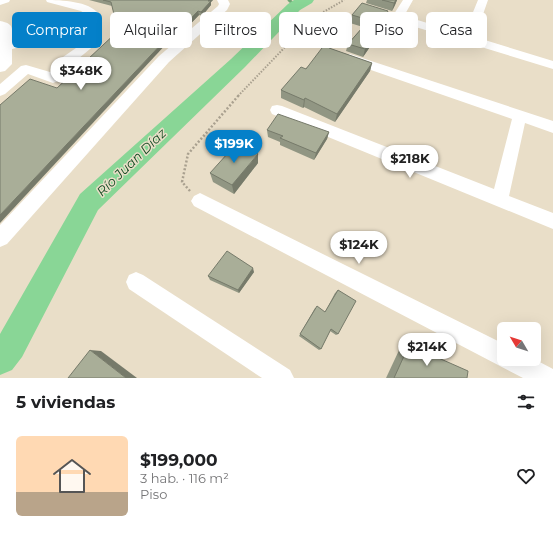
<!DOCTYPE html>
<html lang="es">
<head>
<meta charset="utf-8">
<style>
	body { margin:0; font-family:Montserrat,sans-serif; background:#f2f2f2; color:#202124; height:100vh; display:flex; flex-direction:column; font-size:15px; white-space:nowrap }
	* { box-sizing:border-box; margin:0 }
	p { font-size:13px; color:#757577 }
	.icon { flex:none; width:22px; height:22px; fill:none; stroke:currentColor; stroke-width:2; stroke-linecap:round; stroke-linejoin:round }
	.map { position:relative; height:378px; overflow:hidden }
	.drawer { display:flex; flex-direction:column; background:#fff; flex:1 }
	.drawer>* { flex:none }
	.guide { position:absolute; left:12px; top:12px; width:529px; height:36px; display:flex; gap:8px }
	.needle { width:26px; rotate:309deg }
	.tools { position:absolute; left:497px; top:322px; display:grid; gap:8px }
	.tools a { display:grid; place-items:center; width:44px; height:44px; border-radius:6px; background:#fff; box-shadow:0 4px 16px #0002; font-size:20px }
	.price { position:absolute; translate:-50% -34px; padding:0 9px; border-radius:14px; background:#fff; color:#222; font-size:13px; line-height:26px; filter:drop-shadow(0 1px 2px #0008) }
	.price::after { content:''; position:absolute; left:50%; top:24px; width:12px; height:9px; margin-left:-6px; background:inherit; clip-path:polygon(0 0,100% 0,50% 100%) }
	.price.on { background:#0480c9; color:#fff }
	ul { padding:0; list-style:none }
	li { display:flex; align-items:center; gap:12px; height:100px; padding:0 16px }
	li+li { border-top:1px solid #e0e0e0 }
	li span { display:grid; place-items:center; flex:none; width:112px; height:80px; border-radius:6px; color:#555 }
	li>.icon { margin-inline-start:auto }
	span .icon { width:48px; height:48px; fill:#fffc; stroke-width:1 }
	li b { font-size:17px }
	h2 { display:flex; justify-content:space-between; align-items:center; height:48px; padding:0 16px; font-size:17px }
	.tag { padding:0 14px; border-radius:6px; background:#fff; box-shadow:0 4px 16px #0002; font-size:14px; line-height:36px }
	.tag.on { background:#0480c9; color:#fff }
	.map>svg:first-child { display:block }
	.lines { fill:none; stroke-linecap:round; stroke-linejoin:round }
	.stream { stroke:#71a576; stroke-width:3 }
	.river { fill:#89d696; fill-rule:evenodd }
	.path-far1 { stroke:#a9a08f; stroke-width:2; stroke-dasharray:1.5 1.5; stroke-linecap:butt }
	.path { stroke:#a9a08f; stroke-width:2.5; stroke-dasharray:2 2; stroke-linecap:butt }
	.minor { fill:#fff; fill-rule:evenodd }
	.wall { fill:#919683 }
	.shaded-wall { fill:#767a6a }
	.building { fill:#a9ae98; stroke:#767a6a }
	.labels { text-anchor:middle; stroke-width:3; stroke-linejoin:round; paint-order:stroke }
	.water-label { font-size:13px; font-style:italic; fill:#144c23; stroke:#e9dec8 }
</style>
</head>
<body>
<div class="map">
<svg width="553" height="378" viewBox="0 0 553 378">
	<rect width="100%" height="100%" fill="#e9dec8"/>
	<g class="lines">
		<polyline class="stream" points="289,0 296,6"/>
		<polygon class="river" points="294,0 314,0 312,3 300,10 245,67 98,210 22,357 12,370 0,375 0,334 80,194 231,59 288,4"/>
		<polyline class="path-far1" points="238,96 313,18 344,0"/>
		<polyline class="path" points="190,191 182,182 188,154 239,95"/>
		<g class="minor">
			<polygon points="0,0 10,0 9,2 0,5"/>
			<path d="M46,0C61,0 89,1 99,14L101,40L73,63L58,81L53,83L28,74L5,94L0,96V84L21,66L26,65L50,72L63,57L89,39L87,15L81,11L47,2Z"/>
			<polygon points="217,0 228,0 230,4 227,10 169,62 7,244 0,247 0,225 159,56 218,6 219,4"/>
			<polygon points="403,0 413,0 404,16 464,34 478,0 488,0 475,37 553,61 553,69 363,11 361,9 367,6 394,14"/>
			<path d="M0,21C15,24 12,28 12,42L34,36L38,37L40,40L38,43L12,49V64L5,71L0,72Z"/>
			<polygon points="350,54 553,121 553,133 525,123 509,196 553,213 553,229 272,114 270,110 272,106 277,105 282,106 494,189 512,119 345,61 344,58 345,55"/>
			<polygon points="200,193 504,344 504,359 534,359 553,369 553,378 523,378 194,206 191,201 194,196"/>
			<polygon points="136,272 143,275 290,370 294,378 262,378 129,289 126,282 129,275"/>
		</g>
	</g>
	<g class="wall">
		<polygon points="89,0 213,0 211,2 211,5 202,16 199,15 173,42 118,31 112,6"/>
		<polygon points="367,0 397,0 395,5 392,11 366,3"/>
		<polygon points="388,14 389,14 387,22 363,57 346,51 348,44 363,27 350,23 352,15"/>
		<polygon points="329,48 372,63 370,71 335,122 304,107 303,108 281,98 281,90"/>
		<polygon points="267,130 329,132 327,139 314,160 280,145 280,142 268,137"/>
		<polygon points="258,163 234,194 213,182 210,173"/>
		<polygon points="254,272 239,293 210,280 208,276"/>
		<polygon points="338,290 338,334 336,335 330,331 321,349 319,350 299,336 315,308 325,312 335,293"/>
		<polygon points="409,345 467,378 386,378 401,346"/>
	</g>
	<g class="shaded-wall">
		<polygon points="209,0 213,0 211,2 211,5 202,16 201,12"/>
		<polygon points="396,0 397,0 395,5 392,11 394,3"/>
		<polygon points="198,11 199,15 173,42 172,38"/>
		<polygon points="388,11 386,19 389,14 387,22 363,57 365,49"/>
		<polygon points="168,37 169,41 0,223 0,215"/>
		<polygon points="372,63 370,71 335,122 337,114"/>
		<polygon points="305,98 304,107 303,108 304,100"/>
		<polygon points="329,132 327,139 314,160 316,153"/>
		<polygon points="258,154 258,163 234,194 232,185"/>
		<polygon points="253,268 254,272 239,293 238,290"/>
		<polygon points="90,350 101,351 137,378 126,378"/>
	</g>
	<g class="building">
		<polygon points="103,0 209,0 208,1 211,1 201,12 198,11 172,38 168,37 0,215 0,105 30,79 57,88 118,31 111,2"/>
		<polygon points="382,0 396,0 394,3"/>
		<polygon points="362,3 388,11 387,13 389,14 365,49 348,44 369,20 352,15"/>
		<polygon points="325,44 329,48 372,63 337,114 305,98 304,100 281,90 301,67 306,69"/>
		<polygon points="278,114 329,132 316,153 280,138 283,136 267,130"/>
		<polygon points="237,143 258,154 232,185 210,173"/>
		<polygon points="227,251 253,268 238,290 208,276"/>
		<polygon points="338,290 356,301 338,334 331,329 321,349 300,334 317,306 325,312"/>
		<polygon points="409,345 468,371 467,378 394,378"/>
		<polygon points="90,350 126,378 68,378"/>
	</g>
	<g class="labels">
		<g class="water-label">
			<text transform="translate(131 162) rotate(-44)" y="5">Río Juan Díaz</text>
		</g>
	</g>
</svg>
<div class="tools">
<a><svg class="needle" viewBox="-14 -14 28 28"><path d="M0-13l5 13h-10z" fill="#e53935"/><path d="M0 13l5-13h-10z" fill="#757577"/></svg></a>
</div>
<b class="price" style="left:81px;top:91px">$348K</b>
<b class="price on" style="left:234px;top:164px">$199K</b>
<b class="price" style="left:410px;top:179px">$218K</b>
<b class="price" style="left:359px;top:265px">$124K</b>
<b class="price" style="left:427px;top:367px">$214K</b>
<div class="guide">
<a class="tag on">Comprar</a>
<a class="tag">Alquilar</a>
<a class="tag">Filtros</a>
<a class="tag">Nuevo</a>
<a class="tag">Piso</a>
<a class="tag">Casa</a>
</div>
</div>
<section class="drawer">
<h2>5 viviendas<svg class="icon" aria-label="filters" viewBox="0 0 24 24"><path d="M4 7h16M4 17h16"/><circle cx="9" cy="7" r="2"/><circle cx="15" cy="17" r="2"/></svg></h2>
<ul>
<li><span style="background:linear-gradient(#ffd9b3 70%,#b9a48a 0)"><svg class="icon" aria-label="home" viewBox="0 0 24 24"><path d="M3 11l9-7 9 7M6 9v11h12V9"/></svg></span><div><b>$199,000</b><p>3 hab. · 116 m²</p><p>Piso</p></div><svg class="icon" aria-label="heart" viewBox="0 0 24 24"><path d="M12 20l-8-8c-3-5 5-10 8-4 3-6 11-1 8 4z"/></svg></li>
</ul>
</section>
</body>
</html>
